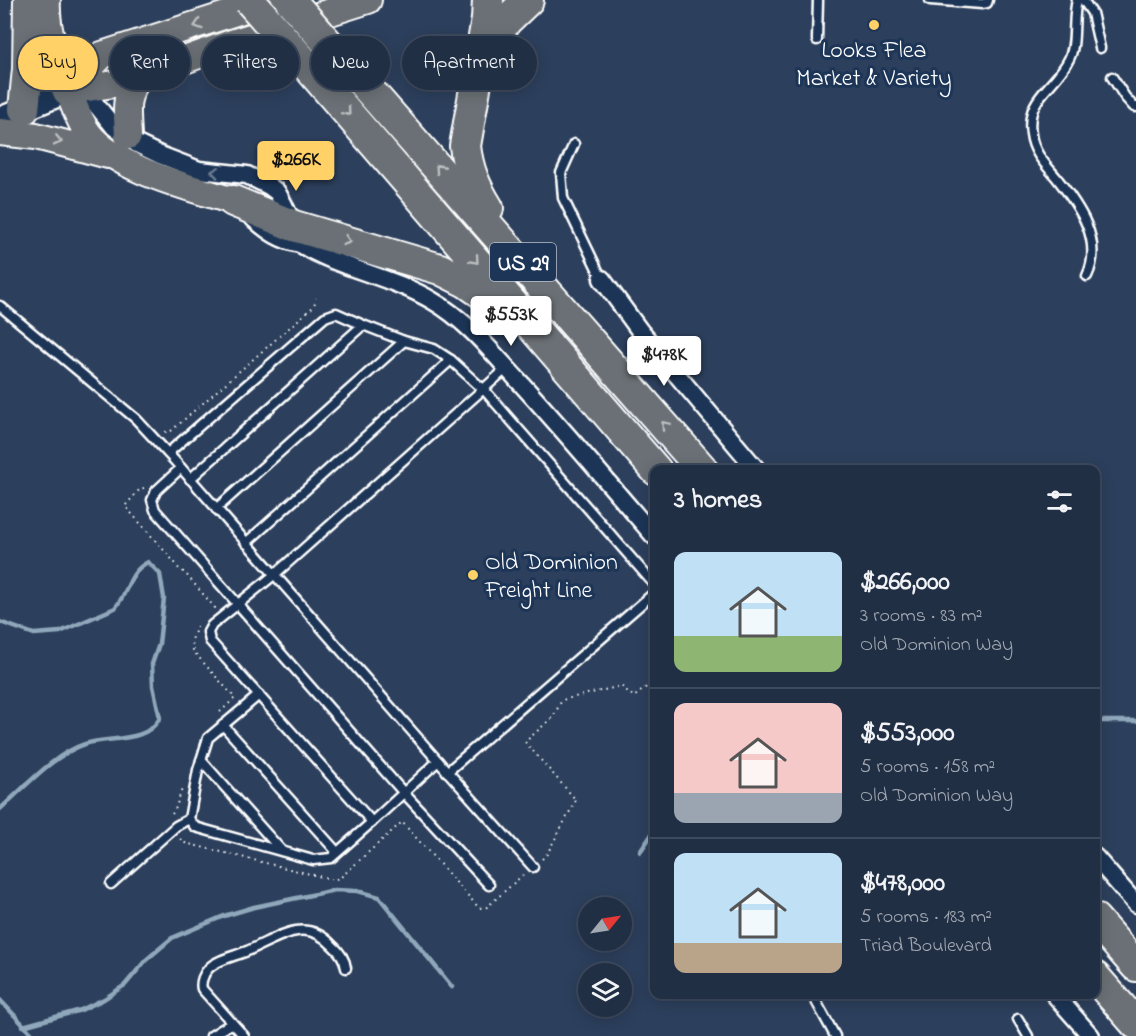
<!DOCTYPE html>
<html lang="en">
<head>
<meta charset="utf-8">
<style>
	body { margin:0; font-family:"Indie Flower",sans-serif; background:#29374c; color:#f1f3f6; height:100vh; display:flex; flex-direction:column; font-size:22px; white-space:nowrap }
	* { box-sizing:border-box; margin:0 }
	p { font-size:20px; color:#a2a9b3 }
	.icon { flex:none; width:33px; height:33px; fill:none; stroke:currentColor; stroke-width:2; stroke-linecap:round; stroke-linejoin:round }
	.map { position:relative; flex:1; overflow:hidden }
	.panel { position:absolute; left:650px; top:465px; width:450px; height:534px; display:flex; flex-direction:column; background:#212f45; border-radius:12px; box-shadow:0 3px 15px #0003,0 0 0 2px #3e4a5e }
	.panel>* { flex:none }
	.guide { position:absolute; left:18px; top:36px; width:542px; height:54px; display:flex; gap:12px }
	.needle { width:39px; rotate:60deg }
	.fabs { position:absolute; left:578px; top:897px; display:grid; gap:12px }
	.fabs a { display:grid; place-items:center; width:54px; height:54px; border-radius:50%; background:#212f45; box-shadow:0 3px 15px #0003,0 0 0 2px #3e4a5e; font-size:30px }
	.price { position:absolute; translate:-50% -51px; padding:0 14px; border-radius:6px; background:#fff; color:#222; font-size:20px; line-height:39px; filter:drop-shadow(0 2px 3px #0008) }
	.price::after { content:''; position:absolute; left:50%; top:36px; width:18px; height:14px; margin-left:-9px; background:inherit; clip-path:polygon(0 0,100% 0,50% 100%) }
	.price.selected { background:#ffd166; color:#111 }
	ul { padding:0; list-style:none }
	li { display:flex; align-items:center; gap:18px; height:150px; padding:0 24px }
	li+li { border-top:2px solid #3e4a5e }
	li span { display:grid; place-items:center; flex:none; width:168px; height:120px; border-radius:12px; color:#555 }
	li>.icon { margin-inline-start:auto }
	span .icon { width:72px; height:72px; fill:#fffc; stroke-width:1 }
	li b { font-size:26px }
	h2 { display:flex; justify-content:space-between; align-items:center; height:72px; padding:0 24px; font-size:26px }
	.pill { padding:0 21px; border-radius:27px; background:#212f45; box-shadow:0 3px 15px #0003,0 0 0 2px #3e4a5e; font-size:21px; line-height:54px }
	.pill.selected { background:#ffd166; color:#111 }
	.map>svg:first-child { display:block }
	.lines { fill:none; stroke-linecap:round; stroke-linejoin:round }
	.stream { stroke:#90a8bb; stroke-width:4.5 }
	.lane-casing { stroke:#fff; stroke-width:13 }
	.street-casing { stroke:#fff; stroke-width:21 }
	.secondary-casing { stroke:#fff; stroke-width:27 }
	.primary-casing { stroke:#fff; stroke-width:30 }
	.highway-casing { stroke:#fff; stroke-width:34 }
	.path { stroke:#fff; stroke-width:2; stroke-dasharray:1.5 4.5; stroke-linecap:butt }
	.lane { stroke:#1d3557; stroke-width:8 }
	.street { stroke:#1d3557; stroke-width:16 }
	.secondary { stroke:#1d3557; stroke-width:22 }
	.primary { stroke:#6a7074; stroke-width:26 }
	.highway { stroke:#6a7074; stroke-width:30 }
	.highway-bridge-casing { stroke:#fff; stroke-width:34; stroke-linecap:butt }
	.highway-bridge { stroke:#6a7074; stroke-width:30 }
	.oneway { stroke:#bcbfc0 }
	.oneway2 { stroke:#6c7c92 }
	.poi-dot { fill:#ffd166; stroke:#1d3557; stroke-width:2 }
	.labels { text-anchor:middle; stroke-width:6; stroke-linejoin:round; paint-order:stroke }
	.shield { fill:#1d3557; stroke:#bbc2cd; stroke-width:1.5 }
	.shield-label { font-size:22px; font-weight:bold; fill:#fff }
	.poi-label { font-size:24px; fill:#fff; stroke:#1d3557 }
</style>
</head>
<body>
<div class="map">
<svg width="1136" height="1036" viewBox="0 0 1136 1036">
	<rect width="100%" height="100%" fill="#2c3f5c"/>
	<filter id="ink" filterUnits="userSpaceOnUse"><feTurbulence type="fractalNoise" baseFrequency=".0167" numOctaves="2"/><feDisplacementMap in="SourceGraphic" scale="12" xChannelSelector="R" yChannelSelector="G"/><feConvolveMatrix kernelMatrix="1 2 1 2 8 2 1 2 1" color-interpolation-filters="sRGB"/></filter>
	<g filter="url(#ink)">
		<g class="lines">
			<g class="stream">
				<path d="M0,622L34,634L60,632L115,608C129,592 128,572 148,562L160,574L164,598L159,644L152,664L153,686L160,718C145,744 111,736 85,744C54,754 24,788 0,809"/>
				<polyline points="1095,721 1136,721"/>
				<polyline points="640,852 654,831"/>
				<polyline points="0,1000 34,1036"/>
				<polyline points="23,1026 81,1010 104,999 125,985 146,960 172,938 224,916 254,907 335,890 358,891 379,897 452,987"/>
			</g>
			<g class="lane-casing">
				<g id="lane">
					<polyline points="930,0 982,4 987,3 988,0"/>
					<path d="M1077,0C1072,19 1077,44 1069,59C1055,88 1025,97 1031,134C1033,152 1045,164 1056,177C1078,205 1104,240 1087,276"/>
					<polyline points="1083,0 1092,13 1100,48"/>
					<polyline points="817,40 818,0"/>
					<polyline points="1112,77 1125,97 1134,107 1136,107"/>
					<polyline points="574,144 561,173 563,198 602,279"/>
					<polyline points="0,306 136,419 174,460 438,761 533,867"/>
					<polyline points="168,453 325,317 336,313 363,325"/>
					<polyline points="181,468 156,491 152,500 155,510 403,792 489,885"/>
					<polyline points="190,479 363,325 404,341"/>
					<polyline points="216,509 404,341 434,349 451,360 487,393 654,584"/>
					<polyline points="246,543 451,360"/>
					<polyline points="259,695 208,738 198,770 189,819 195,827 313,860 331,858 372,822"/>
					<polyline points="223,725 337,852"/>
					<polyline points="201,760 282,851"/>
					<polyline points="438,761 372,822 210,641 208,632 212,625 274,575 507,368"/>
					<polyline points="447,772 654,593"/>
					<polyline points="111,884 176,826 189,819"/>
					<polyline points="812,994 835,1036"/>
					<polyline points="1018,1019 1028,1036"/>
					<polyline points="211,1036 232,1023"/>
					<path d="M244,1036L202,989C200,982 204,973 209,968C218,959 236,956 247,951C277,939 304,915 332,945C339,951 345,959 346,968"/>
				</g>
			</g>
			<g class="street-casing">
				<g id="street">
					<path d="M71,92L93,101L114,127L137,144L160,155L199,170L247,175L269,186L277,192L283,203L294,226L300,244C280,240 269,232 254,219"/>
					<path d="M300,244C341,269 391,276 433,301C466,320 491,351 516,378C564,430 608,483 654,536"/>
					<polyline points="602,279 640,331 757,470"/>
					<polyline points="1095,857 1136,904"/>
					<polyline points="1054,994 1091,1036"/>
				</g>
			</g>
			<g class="secondary-casing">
				<polyline id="secondary" points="0,119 68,91"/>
			</g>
			<g class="primary-casing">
				<g id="primary">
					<polyline points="68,91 121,83 229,44 368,0"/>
					<polyline points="68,91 102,55 273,0"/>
					<path d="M68,91C74,104 79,121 88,133C116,170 189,187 233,201"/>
					<polyline points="0,132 36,136 108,155"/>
					<path d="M128,136C127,110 123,97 140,76"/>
				</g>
			</g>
			<g class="highway-casing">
				<g id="highway">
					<path d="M45,0C43,32 56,62 68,91"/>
					<path d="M488,0L487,19L465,146C468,170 475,187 488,208"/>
					<polyline points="485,52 506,21 528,0"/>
					<polyline points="340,57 703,470"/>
					<polyline points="309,68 656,470"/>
					<polyline points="24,109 28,69 29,0"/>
					<polyline points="233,201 294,226 440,269 466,282 499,305"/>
					<polyline points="1095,919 1136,966"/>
					<polyline points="1095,977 1136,1024"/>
				</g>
			</g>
			<g class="path">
				<polyline points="165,432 171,431 314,306 316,298"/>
				<polyline points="144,488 140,489 125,506 176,564 179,569 185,573 215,608 214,609"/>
				<polyline points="197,626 192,640 193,651 235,698 219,713"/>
				<polyline points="172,814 175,810 182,789"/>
				<polyline points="180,839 185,843 334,880 341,877 402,822 479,908 487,907 524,874"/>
				<polyline points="542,859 547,854 576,800 525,742 553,717 562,700 621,686 634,697 654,681"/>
			</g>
			<use href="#lane" class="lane"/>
			<use href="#street" class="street"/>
			<use href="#secondary" class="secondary"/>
			<use href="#primary" class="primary"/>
			<use href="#highway" class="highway"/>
			<g class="highway-bridge-casing">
				<g id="highway-bridge">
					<polyline points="249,0 309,68"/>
					<polyline points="290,0 340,57"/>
				</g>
			</g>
			<use href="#highway-bridge" class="highway-bridge"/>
		</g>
		<defs><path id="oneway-chevron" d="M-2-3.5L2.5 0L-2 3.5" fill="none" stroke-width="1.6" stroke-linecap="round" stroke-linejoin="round" transform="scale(1.5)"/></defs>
		<g class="oneway">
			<use href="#oneway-chevron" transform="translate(198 25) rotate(162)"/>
			<use href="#oneway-chevron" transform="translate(347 112) rotate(49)"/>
			<use href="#oneway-chevron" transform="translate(58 141) rotate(13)"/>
			<use href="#oneway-chevron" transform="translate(439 168) rotate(-132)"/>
			<use href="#oneway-chevron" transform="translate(347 241) rotate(17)"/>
			<use href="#oneway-chevron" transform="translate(475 260) rotate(49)"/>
			<use href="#oneway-chevron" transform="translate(665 425) rotate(-131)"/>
		</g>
		<use class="oneway2" href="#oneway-chevron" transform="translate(215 172) rotate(-172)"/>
	</g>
	<g class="poi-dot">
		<circle cx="874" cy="25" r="6"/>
		<circle cx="473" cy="575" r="6"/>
	</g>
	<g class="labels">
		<rect class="shield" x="490" y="243" width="66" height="38" rx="4.5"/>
		<g class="shield-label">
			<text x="523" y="270">US 29</text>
		</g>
		<g class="poi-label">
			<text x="874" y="57">Looks Flea<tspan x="874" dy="28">Market &amp; Variety</tspan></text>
			<text x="485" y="569" text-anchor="start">Old Dominion<tspan x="485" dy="28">Freight Line</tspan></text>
		</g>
	</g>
</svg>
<div class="fabs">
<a><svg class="needle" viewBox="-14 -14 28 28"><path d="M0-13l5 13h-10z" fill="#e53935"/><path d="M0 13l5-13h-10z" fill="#a2a9b3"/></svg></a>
<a><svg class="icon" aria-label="layers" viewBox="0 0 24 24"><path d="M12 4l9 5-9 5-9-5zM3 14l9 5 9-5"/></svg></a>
</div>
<b class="price selected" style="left:296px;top:192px">$266K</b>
<b class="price" style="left:511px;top:347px">$553K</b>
<b class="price" style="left:664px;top:387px">$478K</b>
<div class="guide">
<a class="pill selected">Buy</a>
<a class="pill">Rent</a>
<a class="pill">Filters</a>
<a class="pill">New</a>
<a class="pill">Apartment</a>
</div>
<section class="panel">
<h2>3 homes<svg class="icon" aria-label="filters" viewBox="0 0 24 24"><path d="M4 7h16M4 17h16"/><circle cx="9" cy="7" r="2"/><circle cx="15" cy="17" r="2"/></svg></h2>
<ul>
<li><span style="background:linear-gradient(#bfe0f5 70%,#8fb573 0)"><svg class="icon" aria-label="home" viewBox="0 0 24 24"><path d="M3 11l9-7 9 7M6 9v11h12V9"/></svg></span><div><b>$266,000</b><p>3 rooms · 83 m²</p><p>Old Dominion Way</p></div></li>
<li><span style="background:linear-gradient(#f6c9c9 75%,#9aa5b1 0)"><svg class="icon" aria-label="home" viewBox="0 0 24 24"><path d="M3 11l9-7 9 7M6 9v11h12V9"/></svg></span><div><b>$553,000</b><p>5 rooms · 158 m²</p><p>Old Dominion Way</p></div></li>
<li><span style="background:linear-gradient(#bfe0f5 75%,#b9a48a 0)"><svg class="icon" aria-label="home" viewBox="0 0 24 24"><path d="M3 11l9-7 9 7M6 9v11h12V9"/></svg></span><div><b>$478,000</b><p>5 rooms · 183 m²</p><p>Triad Boulevard</p></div></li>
</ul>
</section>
</div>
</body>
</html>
